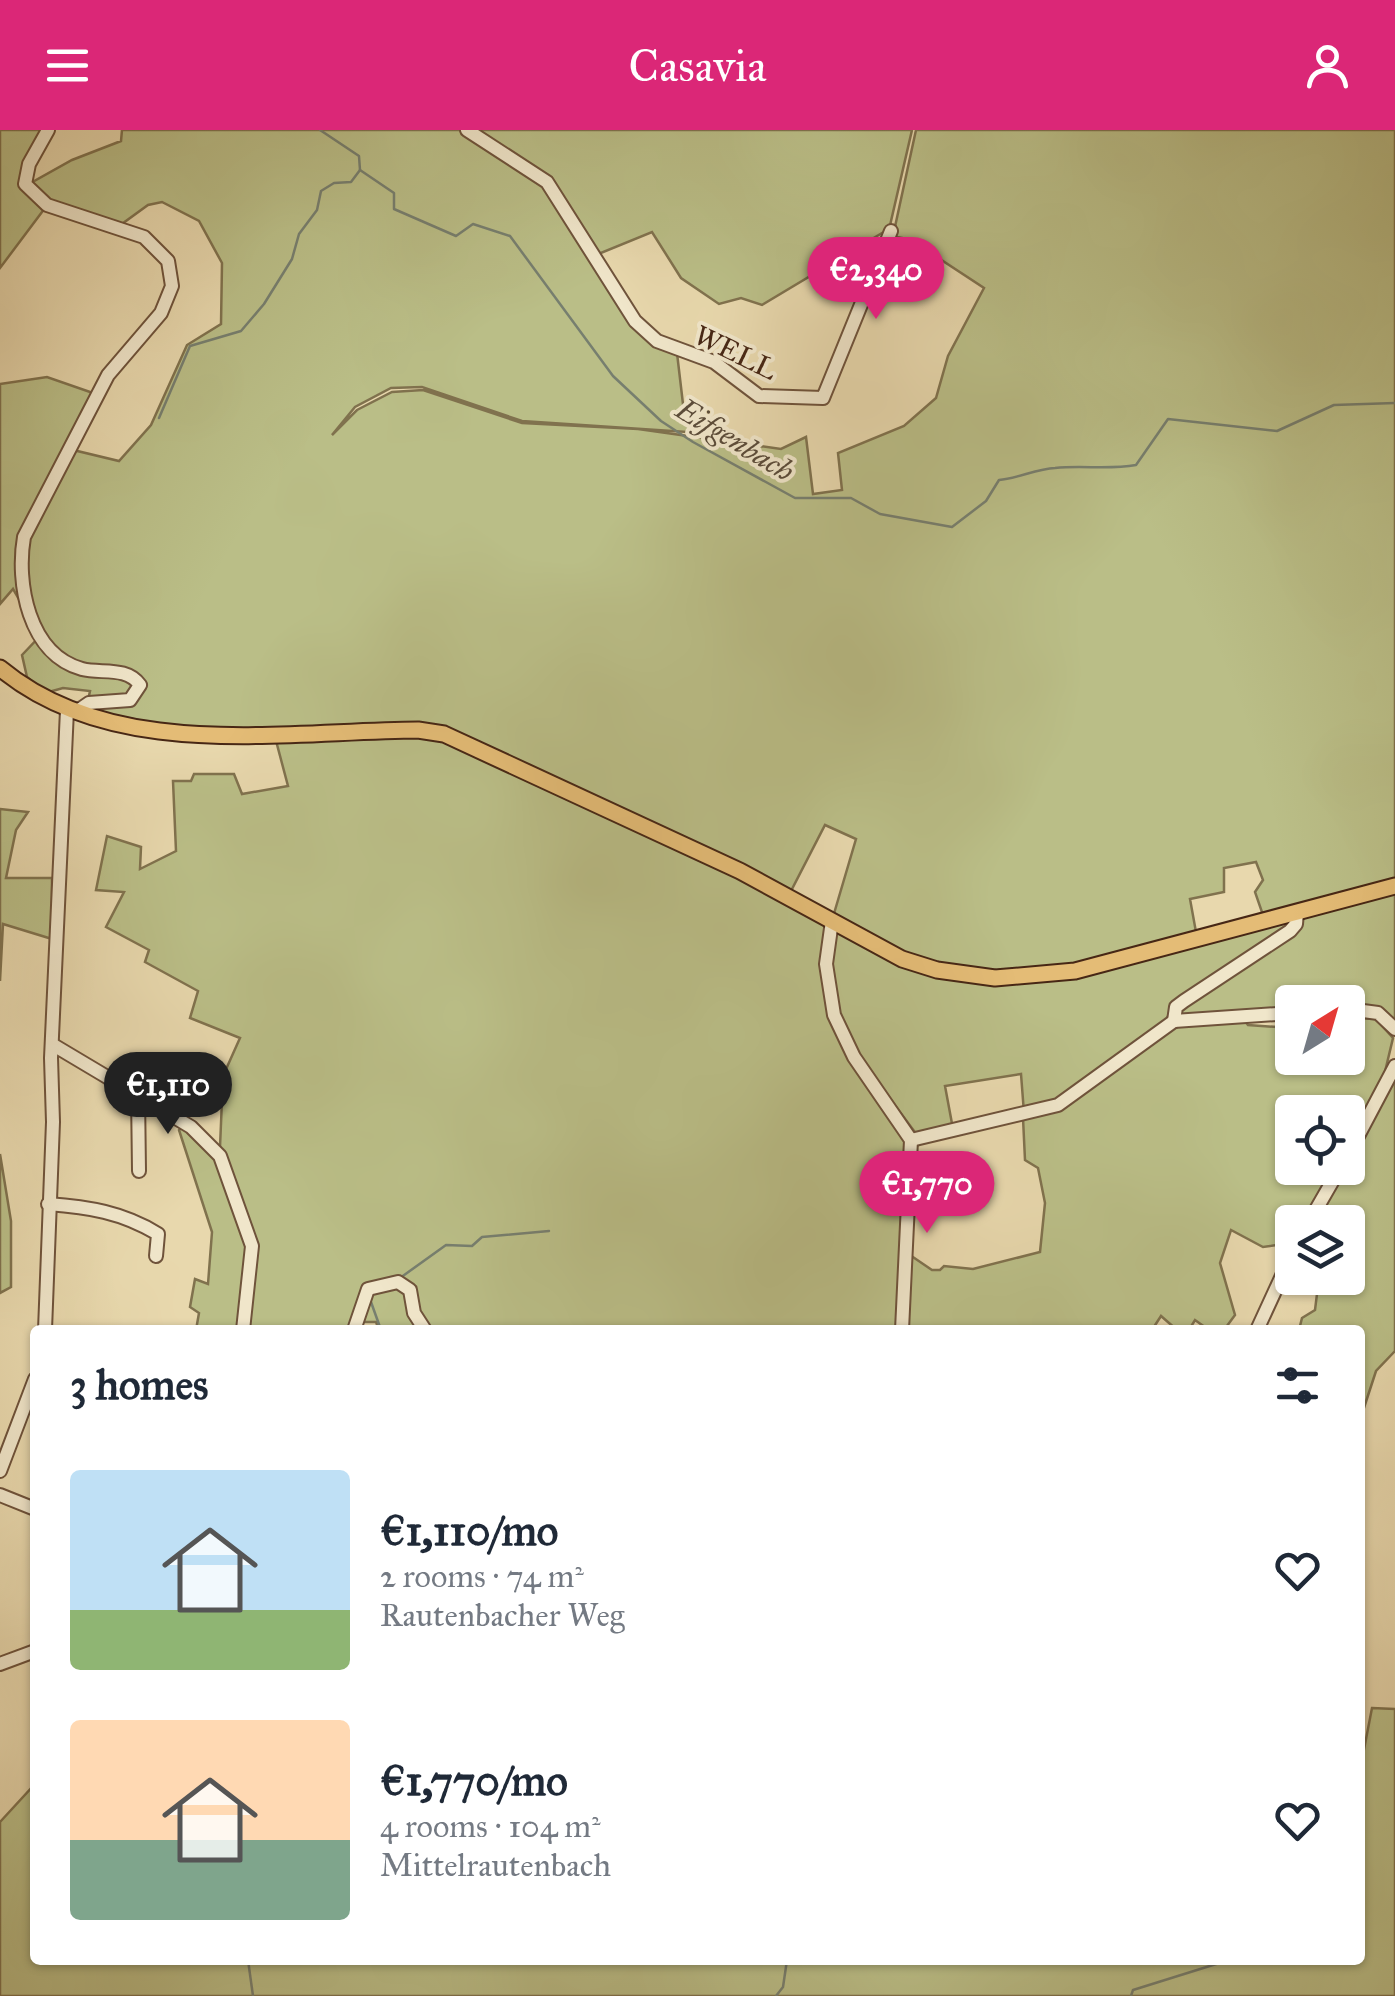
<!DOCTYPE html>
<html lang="en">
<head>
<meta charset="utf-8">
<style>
	body { margin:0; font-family:"IM FELL Great Primer",serif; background:#f6f6f7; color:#1f2937; height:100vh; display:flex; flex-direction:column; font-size:38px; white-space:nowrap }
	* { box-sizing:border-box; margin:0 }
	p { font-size:32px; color:#747a83 }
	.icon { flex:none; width:55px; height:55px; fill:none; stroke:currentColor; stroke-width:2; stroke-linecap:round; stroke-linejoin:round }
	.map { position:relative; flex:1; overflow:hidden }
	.drawer { position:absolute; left:30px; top:1195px; width:1335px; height:640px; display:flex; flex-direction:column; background:#fff; border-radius:10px; box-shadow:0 2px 8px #0004 }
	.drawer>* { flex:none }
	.needle { width:65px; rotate:37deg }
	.tools { position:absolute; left:1275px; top:855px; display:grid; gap:20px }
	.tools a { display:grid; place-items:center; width:90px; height:90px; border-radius:10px; background:#fff; box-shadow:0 2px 8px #0004; font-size:50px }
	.price { position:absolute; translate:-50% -85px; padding:0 22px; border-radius:35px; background:#db2777; color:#fff; font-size:32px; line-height:65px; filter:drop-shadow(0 2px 5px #0008) }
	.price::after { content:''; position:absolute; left:50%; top:60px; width:30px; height:22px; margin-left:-15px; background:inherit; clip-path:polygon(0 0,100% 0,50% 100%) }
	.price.active { background:#222; color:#fff }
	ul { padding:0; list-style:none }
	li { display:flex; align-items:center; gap:30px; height:250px; padding:0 40px }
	li span { display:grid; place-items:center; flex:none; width:280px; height:200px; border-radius:10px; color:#555 }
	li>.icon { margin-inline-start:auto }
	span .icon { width:120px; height:120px; fill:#fffc; stroke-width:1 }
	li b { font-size:42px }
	h2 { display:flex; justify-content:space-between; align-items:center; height:120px; padding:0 40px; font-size:42px }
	header { display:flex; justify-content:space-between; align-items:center; height:130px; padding:0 40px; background:#db2777; color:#fff; font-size:45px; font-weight:600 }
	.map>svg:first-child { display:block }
	.green { fill:#babe87; stroke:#80724e; stroke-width:2.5 }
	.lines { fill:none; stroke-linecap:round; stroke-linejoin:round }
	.stream { stroke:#777f6f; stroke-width:2.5 }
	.minor-casing { stroke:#6f533b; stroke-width:16 }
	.major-casing { stroke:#472715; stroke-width:19 }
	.minor { stroke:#f0e6ca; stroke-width:12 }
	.major { stroke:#e4bc76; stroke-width:15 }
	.labels { text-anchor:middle; stroke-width:8; stroke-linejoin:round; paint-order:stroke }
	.street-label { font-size:28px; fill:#472715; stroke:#f0e6ca }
	.water-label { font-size:30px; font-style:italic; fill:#5b4c3a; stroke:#f0e6ca }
</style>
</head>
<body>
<header><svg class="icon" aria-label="menu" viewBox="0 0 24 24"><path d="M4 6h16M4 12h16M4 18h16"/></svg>Casavia<svg class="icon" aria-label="person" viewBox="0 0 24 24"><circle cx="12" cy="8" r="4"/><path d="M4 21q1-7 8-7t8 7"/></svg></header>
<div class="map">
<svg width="1395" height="1866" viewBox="0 0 1395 1866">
	<rect width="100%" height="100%" fill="#e8d8ad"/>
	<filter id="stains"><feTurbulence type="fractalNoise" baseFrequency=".002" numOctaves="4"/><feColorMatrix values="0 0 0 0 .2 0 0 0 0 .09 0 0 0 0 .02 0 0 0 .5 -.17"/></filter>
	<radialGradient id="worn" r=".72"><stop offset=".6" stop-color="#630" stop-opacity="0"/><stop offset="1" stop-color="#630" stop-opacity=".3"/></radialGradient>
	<g class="green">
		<polygon points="0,0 44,0 23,60 45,78 0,138"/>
		<polygon points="122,0 464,0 546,53 634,192 677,223 683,274 704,292 702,303 522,291 422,257 391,258 355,277 332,305 357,280 392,262 423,260 522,293 638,299 781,319 806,307 813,364 842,360 838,323 904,296 936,268 948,226 984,158 911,110 893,106 916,0 1395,0 1395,752 1264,788 1255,762 1263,750 1256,732 1224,738 1224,762 1190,769 1196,802 1038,843 936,837 833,787 856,709 825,695 790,763 824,794 832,886 905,1009 900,1200 379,1200 376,1192 355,1192 354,1200 246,1200 256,1137 220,1017 223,946 240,908 190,888 198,861 145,832 149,820 106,797 124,762 96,760 107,706 141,717 140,739 176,721 173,651 191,651 194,644 234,644 242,664 288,656 275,607 190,600 86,580 90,561 63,558 45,563 27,547 22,525 40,506 13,459 0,474 0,254 47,247 93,263 40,364 73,320 119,331 151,295 187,215 221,194 222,133 199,91 162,72 148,75 119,96 49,72 29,54 72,30 121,11"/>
		<polygon points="472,0 912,0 888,104 882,103 762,175 741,168 719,174 681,148 652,102 596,125 565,72"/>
		<polygon points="0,679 28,682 16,700 6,748 52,748 52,809 3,794 0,851"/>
		<polygon points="1395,761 1395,894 1348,872 1292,872 1292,881 1184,889 1179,880 1300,787"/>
		<polygon points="1289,790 1292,794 1173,874 1166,891 1073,963 1024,983 1021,944 945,956 953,999 917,1005 848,912 831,855 834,799 894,830 992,852"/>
		<polygon points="1348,887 1376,889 1393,908 1383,950 1348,1015 1348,982 1292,982 1292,1038 1335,1038 1303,1092 1292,1092 1291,1113 1263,1117 1231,1100 1220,1133 1235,1185 1224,1200 1209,1200 1195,1190 1189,1200 1177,1200 1161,1186 1152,1200 904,1200 907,1123 932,1140 940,1140 944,1136 973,1139 1040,1122 1045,1073 1038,1038 1025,1030 1023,988 1044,982 1173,897 1244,890 1248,895 1292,898 1292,928 1348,928"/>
		<polygon points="1395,942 1395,1221 1376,1241 1360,1290 1360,1200 1299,1200 1302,1188 1315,1180 1319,1148 1348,1148 1348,1092 1321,1092 1327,1065 1343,1038 1348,1038 1348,1029"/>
		<polygon points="184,995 211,1017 247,1104 241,1200 196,1200 199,1183 190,1177 195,1149 208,1154 212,1102 179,1000"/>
		<polygon points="0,1024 11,1091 11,1157 0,1163"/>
		<polygon points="1372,1578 1395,1579 1395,1866 0,1866 0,1692 35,1654 35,1830 1360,1830 1360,1640"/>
	</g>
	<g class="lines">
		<g class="stream">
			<path d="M320,0L359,26L360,40L394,63V79L456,106L473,94L510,106L613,246L661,291L693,312L795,368H851L880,384L952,397L986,371L999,350C1018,348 1037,339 1055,338C1083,335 1108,340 1136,335L1168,289L1277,301L1334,275L1395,273"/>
			<polyline points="159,288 190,216 241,201 264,174 292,129 299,104 317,80 321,61 334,53 351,52 360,40"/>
			<polyline points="400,1148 446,1115 472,1116 482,1107 549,1101"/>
			<polyline points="371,1172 381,1200"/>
			<polyline points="248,1830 253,1866"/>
			<polyline points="776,1866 783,1857 787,1830"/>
			<polyline points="1131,1866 1133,1860 1229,1830"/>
		</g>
		<g class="minor-casing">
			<g id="minor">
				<path d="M48,0L29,34L25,54L47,75L144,107L168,131L172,156L161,183L108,245L24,407C16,452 28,524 82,539C101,544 127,536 140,555L130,570L89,573L76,582"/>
				<polyline points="467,0 547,52 635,191 657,211 714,232 759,266 823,268 891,101"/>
				<polyline points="832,791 826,834 834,885 854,927 911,1010 902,1200"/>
				<polyline points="1348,879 1378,883 1395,899"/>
				<polyline points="1174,891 1176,877 1184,871 1290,801 1296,794 1297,783"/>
				<polyline points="1174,891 1292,883"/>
				<polyline points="55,916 191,997 220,1026 252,1116 243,1200"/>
				<polyline points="138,964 139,1041"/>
				<polyline points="911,1010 1058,975 1174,891"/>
				<polyline points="1348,1025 1395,936"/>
				<path d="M48,1074C88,1077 122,1082 158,1104L156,1126"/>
				<polyline points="1309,1092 1340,1038"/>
				<polyline points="45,1200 53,992 51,928 67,580"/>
				<polyline points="354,1200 368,1159 398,1152 410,1160 414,1183 425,1200"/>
				<polyline points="1257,1200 1292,1124"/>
				<polyline points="0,1341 35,1249"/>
				<polyline points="0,1365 35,1379"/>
				<polyline points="0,1534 35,1521"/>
			</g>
		</g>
		<g class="major-casing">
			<path id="major" d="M0,538C113,632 282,601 418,600L444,604L740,741L902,829L937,840L995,848L1075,841L1395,756"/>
		</g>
		<use href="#minor" class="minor"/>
		<use href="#major" class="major"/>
	</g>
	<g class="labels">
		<g class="street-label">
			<text transform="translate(736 222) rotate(26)" y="10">WELL</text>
		</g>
		<g class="water-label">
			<text transform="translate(735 310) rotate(31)" y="10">Eifgenbach</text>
		</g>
	</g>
	<rect width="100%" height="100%" filter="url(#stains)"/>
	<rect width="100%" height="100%" fill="url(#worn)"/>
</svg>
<div class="tools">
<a><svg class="needle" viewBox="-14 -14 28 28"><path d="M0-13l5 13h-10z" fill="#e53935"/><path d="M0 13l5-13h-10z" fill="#747a83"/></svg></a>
<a><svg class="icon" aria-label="locate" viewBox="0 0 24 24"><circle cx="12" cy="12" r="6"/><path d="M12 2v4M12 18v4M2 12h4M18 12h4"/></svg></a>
<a><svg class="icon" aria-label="layers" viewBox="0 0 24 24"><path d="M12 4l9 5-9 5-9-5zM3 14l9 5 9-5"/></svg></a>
</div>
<b class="price" style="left:876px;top:192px">€2,340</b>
<b class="price active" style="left:168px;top:1007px">€1,110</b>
<b class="price" style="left:927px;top:1106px">€1,770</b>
<section class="drawer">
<h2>3 homes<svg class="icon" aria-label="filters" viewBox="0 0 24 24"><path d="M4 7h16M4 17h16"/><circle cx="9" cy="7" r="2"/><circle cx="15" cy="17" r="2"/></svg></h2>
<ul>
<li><span style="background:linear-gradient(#bfe0f5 70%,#8fb573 0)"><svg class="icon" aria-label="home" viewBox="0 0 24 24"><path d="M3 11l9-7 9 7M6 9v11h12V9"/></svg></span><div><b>€1,110/mo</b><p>2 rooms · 74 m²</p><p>Rautenbacher Weg</p></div><svg class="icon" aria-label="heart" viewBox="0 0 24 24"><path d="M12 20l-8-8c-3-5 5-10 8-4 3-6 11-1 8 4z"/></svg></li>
<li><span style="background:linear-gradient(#ffd9b3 60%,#7fa58c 0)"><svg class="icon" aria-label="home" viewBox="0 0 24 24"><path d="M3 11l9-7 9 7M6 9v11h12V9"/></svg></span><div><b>€1,770/mo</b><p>4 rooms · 104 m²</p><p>Mittelrautenbach</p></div><svg class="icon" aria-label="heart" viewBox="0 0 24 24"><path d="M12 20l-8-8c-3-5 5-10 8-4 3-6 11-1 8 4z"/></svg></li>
</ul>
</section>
</div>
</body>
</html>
